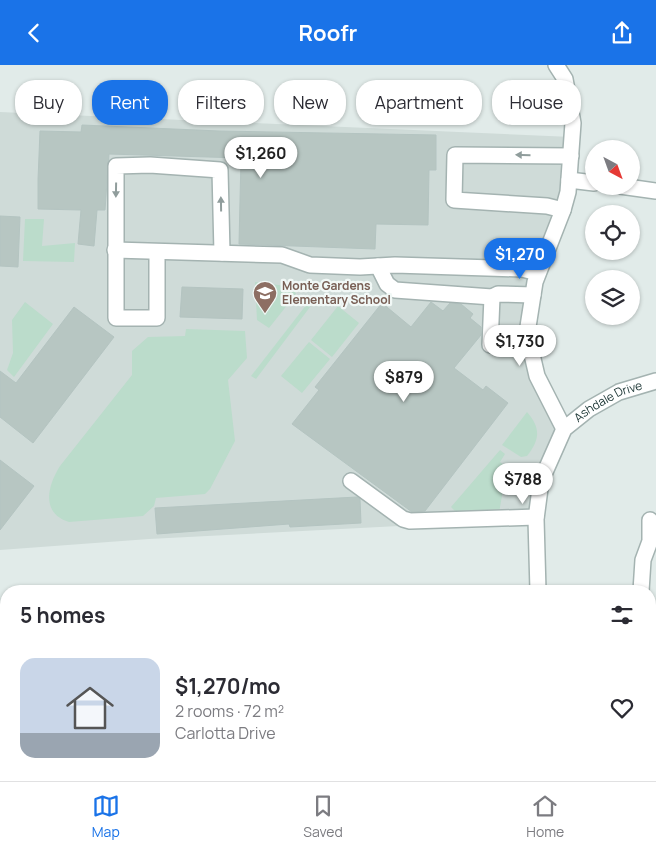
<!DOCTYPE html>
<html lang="en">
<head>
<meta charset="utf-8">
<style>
	body { margin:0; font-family:Manrope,sans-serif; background:#f7f7f7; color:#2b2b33; height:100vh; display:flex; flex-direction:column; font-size:19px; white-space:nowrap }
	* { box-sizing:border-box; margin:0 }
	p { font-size:16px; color:#7c7c81 }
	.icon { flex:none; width:28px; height:28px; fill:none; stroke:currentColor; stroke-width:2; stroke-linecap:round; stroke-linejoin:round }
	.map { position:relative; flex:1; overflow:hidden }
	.details { position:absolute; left:0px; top:520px; width:656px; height:196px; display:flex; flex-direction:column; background:#fff; border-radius:20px 20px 0 0; box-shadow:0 1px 4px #0004 }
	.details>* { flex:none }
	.top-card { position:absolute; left:15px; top:15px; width:626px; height:45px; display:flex; gap:10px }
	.needle { width:32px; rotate:139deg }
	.buttons { position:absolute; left:585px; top:75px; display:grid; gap:10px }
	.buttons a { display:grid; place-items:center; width:55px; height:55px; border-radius:50%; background:#fff; box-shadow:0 1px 4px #0004; font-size:25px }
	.price { position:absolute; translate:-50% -42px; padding:0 11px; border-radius:18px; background:#fff; color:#222; font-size:16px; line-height:32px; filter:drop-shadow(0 1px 2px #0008) }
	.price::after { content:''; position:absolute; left:50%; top:30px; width:15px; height:11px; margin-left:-8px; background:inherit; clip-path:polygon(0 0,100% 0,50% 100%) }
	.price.selected { background:#1a73e8; color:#fff }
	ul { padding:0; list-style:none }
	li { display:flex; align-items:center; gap:15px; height:125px; padding:0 20px }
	li span { display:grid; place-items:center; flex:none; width:140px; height:100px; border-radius:15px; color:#555 }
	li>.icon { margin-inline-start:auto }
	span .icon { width:60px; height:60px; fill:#fffc; stroke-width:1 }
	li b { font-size:21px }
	h2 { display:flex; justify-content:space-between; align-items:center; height:60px; padding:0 20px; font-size:21px }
	.tag { padding:0 18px; border-radius:20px; background:#fff; box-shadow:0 1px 4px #0004; font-size:18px; line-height:45px }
	.tag.selected { background:#1a73e8; color:#fff }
	header { display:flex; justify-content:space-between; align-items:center; height:65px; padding:0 20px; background:#1a73e8; color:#fff; font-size:22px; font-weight:700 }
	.menu { display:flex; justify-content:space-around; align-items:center; height:70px; border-top:1px solid #e1e1e2; background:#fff; font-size:14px; color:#7c7c81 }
	.menu a { display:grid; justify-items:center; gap:2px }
	.menu .selected { color:#1a73e8 }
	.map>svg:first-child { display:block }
	.built { fill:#cfdbd8 }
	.green { fill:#bbdccb }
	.building { fill:#b7c6c2; stroke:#b4c4c1 }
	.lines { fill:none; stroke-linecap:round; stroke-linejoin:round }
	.minor-casing { stroke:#a4b3b1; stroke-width:18 }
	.minor { stroke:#fff; stroke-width:15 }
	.oneway { fill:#909d9c }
	.labels { text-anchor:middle; stroke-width:4.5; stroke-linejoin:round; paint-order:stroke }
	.education-label { font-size:12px; font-weight:bold; fill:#785e54; stroke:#f1f8f6; text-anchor:start }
	.street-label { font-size:12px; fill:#223b3a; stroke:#f1f8f6 }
</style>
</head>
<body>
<header><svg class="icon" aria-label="back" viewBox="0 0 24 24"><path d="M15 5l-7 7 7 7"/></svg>Roofr<svg class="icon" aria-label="share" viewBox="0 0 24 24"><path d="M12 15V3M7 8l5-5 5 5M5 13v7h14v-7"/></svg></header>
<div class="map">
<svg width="656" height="716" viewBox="0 0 656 716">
	<rect width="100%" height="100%" fill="#e1ebe9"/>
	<polygon class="built" points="0,47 572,72 571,91 527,268 564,364 536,454 149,474 0,485"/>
	<g class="green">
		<polygon points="25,154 44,154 42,181 75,178 74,197 23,196"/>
		<polygon points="255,217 294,222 296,229 269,263 257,255"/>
		<polygon points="310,235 313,238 256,314 251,311"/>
		<polygon points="25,237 53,259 14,312 7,305 13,288 12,255"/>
		<polygon points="338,241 359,258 332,292 311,275"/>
		<path d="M186,264L245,266L247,293L228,315L235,376L210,424L205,429L156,433L154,441L143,451L69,457C40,448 48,420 60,401L132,310V286L148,272L185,271Z"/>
		<polygon points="309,277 330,294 302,328 281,311"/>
		<path d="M527,347C541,363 540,375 527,391L521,392L502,380Z"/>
		<polygon points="500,385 505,389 500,397 507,402 499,448 459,450 451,442"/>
	</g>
	<g class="building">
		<polygon points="82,60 219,66 436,70 436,105 429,105 428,160 376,159 375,184 239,179 241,93 109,89 105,145 97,145 94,181 78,179 81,145 38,144 38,115 40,66 81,67"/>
		<polygon points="0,151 20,152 18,202 0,201"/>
		<polygon points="182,222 243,224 242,254 180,252"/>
		<polygon points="431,237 443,246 450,238 461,239 473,249 470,253 481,262 481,270 454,303 483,325 486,321 508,338 425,446 412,447 292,359 319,325 315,322 382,238 411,262"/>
		<polygon points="74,242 114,272 33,378 0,352 0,306 16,318"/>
		<polygon points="0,395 34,421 0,465"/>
		<polygon points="357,432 360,434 361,458 290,462 289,459 157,469 155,443"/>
	</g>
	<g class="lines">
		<g class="minor-casing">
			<g id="minor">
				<polyline points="556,0 565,14 573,58 568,127 563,145 535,217 527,268 537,311 564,364"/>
				<polyline points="569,115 594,118"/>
				<polyline points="620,121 656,126"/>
				<polyline points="563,145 547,141 454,135 455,90 571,91"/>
				<polyline points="115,185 282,190 310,200 360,202 395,200 522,204 538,208"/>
				<polyline points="157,187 157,253 116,253 116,101 150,100 220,105 222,188"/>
				<polyline points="378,201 387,219 395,225 492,232 498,229 533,230"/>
				<polyline points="490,280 492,232"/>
				<polyline points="351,416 403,454 410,456 536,452"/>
				<path id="s1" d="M538,526L536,454L541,416L564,364L589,344L619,327L656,316"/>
				<polyline points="641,526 643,495 650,476 650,455"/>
				<polyline points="0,563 6,563"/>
				<polyline points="650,633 656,632"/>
				<polyline points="506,710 543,716"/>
				<polyline points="162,716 305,710"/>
			</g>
		</g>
		<use href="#minor" class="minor"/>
	</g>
	<defs><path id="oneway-solid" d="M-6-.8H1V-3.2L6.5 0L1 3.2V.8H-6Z" transform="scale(1.25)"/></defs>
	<g class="oneway">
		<use href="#oneway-solid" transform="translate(523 90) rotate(-179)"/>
		<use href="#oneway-solid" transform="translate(116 125) rotate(91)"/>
		<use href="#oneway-solid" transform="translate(221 139) rotate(-91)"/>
	</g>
	<defs>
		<g id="school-pin" transform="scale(1.25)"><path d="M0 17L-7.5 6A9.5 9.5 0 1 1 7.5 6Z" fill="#8d6e63" stroke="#f1f8f6"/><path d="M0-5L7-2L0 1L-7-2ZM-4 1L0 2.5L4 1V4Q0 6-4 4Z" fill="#fff"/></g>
	</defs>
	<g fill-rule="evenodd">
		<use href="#school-pin" x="265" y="228"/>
	</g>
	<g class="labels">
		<g class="education-label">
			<text x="282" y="225">Monte Gardens<tspan x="282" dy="14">Elementary School</tspan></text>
		</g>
		<g class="street-label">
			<text dy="4" stroke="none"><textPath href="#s1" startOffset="220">Ashdale Drive</textPath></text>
		</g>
	</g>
</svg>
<div class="buttons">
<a><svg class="needle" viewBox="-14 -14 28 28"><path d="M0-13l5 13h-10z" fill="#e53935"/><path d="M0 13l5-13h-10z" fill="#7c7c81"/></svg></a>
<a><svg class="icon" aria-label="locate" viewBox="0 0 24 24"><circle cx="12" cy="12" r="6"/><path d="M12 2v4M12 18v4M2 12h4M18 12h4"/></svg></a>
<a><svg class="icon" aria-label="layers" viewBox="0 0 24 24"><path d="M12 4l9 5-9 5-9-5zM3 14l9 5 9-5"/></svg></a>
</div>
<b class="price" style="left:261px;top:114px">$1,260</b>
<b class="price selected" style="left:520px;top:215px">$1,270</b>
<b class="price" style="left:520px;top:302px">$1,730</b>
<b class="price" style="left:404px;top:338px">$879</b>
<b class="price" style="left:523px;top:440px">$788</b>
<div class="top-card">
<a class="tag">Buy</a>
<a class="tag selected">Rent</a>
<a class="tag">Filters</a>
<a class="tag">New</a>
<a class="tag">Apartment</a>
<a class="tag">House</a>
</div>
<section class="details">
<h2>5 homes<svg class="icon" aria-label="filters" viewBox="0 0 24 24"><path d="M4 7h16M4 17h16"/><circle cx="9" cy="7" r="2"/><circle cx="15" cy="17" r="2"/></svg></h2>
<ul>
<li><span style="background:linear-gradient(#c9d6e8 75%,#9aa5b1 0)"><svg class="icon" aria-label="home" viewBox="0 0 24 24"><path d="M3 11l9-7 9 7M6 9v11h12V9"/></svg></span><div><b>$1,270/mo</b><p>2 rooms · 72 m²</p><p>Carlotta Drive</p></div><svg class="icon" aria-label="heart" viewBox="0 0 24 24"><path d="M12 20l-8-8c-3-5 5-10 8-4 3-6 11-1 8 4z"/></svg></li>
</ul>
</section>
</div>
<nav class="menu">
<a class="selected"><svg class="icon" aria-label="map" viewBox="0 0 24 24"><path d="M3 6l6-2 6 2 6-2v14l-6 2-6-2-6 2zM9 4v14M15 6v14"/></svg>Map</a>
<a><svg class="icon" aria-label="saved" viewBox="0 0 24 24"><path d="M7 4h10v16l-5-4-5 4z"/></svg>Saved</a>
<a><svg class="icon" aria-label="home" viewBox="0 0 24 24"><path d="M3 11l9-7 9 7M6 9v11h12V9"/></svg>Home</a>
</nav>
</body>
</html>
